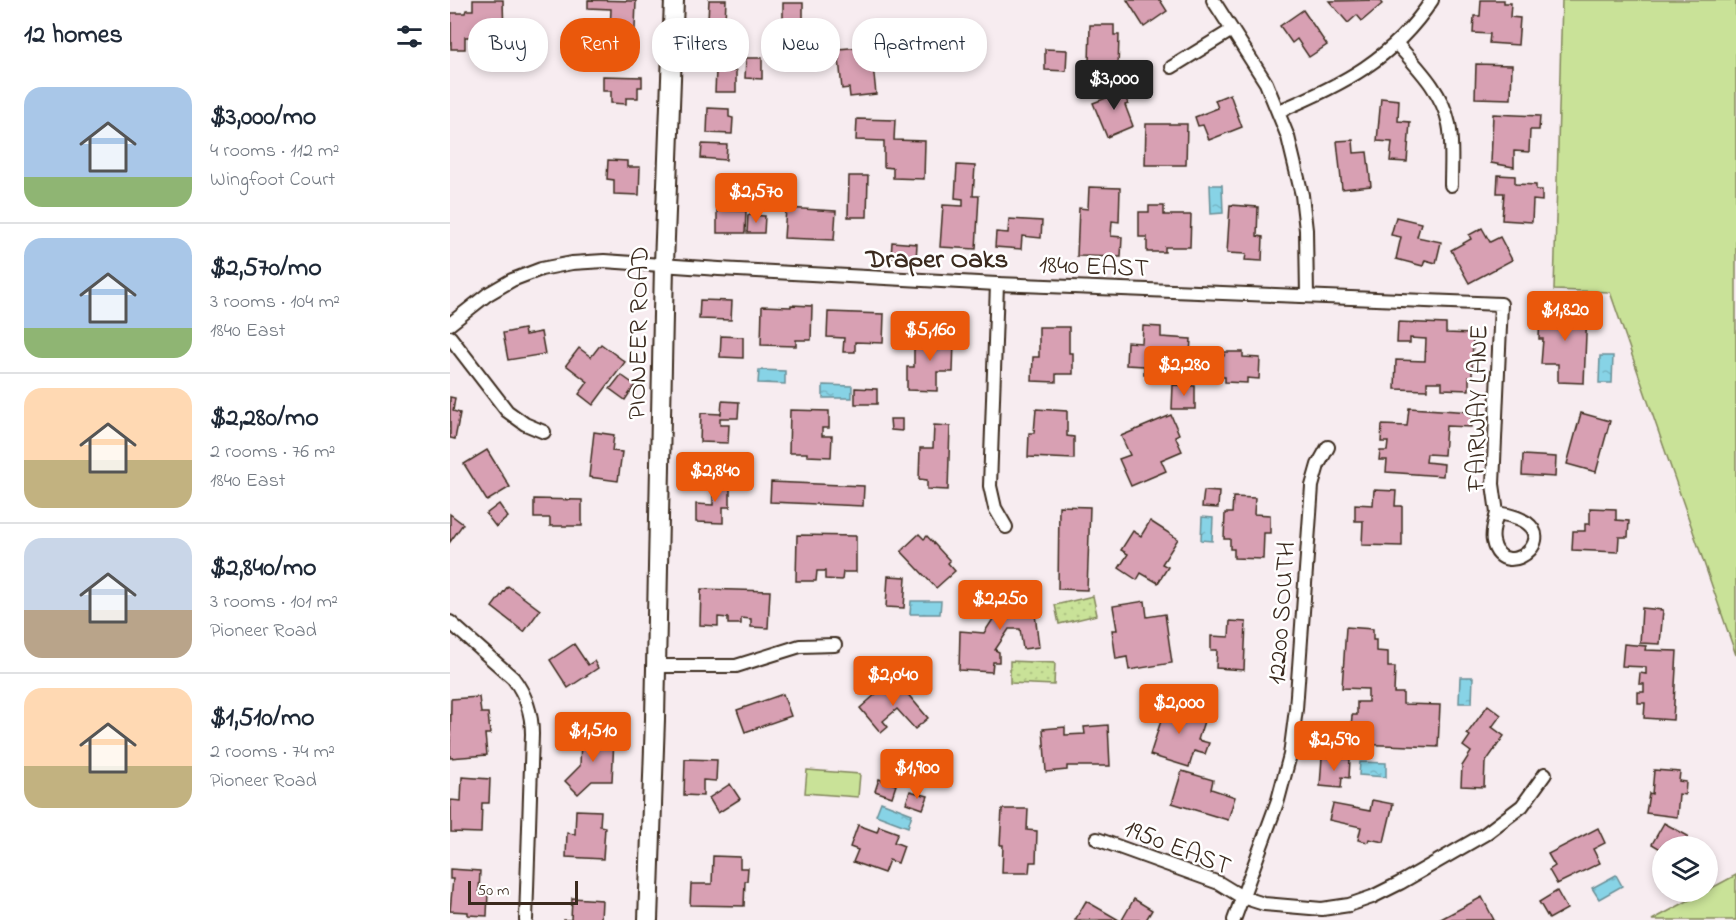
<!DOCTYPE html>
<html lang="en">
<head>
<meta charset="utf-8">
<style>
	body { margin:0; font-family:"Indie Flower",sans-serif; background:#f6f6f7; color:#1f2937; height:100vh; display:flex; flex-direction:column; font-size:22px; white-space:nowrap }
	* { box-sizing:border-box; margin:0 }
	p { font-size:20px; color:#747a83 }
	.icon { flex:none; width:33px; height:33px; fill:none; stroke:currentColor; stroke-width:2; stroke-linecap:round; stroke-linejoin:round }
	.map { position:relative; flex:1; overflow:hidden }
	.drawer { display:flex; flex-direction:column; background:#fff; width:450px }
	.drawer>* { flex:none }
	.top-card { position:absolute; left:18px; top:18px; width:570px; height:54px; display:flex; gap:12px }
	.tools { position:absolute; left:1202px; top:836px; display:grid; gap:12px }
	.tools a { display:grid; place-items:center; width:66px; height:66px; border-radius:50%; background:#fff; box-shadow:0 3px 9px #0003; font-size:30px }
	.scale { position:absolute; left:18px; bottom:15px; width:110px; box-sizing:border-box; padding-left:6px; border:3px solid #3b2a1e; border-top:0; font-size:16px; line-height:21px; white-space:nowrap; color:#3b2a1e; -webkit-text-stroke:4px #fff; paint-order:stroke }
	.price { position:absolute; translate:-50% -51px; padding:0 14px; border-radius:6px; background:#ea580c; color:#fff; font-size:20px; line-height:39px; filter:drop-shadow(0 2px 3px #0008) }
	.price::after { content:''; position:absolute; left:50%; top:36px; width:18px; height:14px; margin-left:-9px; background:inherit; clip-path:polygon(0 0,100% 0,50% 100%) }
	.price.current { background:#222; color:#fff }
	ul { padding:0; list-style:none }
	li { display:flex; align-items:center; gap:18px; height:150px; padding:0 24px }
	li+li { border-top:2px solid #e0e1e3 }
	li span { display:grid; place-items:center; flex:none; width:168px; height:120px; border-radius:18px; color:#555 }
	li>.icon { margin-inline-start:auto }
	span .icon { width:72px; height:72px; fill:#fffc; stroke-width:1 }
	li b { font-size:26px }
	h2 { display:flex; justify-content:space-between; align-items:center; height:72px; padding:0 24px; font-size:26px }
	.chip { padding:0 21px; border-radius:24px; background:#fff; box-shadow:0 3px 9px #0003; font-size:21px; line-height:54px }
	.chip.current { background:#ea580c; color:#fff }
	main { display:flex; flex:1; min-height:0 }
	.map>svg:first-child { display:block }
	.green { fill:#c9e298; stroke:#82865b; stroke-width:1.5 }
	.park { fill:url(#park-dots); stroke:#82865b; stroke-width:1.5 }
	.water { fill:url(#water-ripples); stroke:#698f96; stroke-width:1.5 }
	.building { fill:#d8a0b3; stroke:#3b2a1e; stroke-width:1.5 }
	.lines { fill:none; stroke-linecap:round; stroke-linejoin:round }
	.street-casing { stroke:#3b2a1e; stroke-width:16 }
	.secondary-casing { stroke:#3b2a1e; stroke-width:22 }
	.street { stroke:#fff; stroke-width:12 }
	.secondary { stroke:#fff; stroke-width:18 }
	.labels { text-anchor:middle; stroke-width:5; stroke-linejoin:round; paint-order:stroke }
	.street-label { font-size:26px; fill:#3b2a1e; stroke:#fff }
	.neighbourhood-label { font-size:27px; font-weight:bold; fill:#3b2a1e; stroke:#fff }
</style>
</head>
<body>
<main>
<section class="drawer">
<h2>12 homes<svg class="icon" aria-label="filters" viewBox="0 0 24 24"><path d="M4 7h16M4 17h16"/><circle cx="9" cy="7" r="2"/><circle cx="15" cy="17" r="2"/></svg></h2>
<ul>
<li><span style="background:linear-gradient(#a9c7e8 75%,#8fb573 0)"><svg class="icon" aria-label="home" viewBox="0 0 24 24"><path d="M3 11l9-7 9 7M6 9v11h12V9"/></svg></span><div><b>$3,000/mo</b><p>4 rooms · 112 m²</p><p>Wingfoot Court</p></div></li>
<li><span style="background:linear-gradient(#a9c7e8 75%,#8fb573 0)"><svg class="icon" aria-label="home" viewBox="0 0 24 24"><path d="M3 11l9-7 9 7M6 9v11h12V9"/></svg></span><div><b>$2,570/mo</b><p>3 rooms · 104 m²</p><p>1840 East</p></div></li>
<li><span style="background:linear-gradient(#ffd9b3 60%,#c2b280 0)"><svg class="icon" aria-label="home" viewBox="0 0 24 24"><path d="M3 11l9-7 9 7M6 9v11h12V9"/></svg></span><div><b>$2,280/mo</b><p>2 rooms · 76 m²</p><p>1840 East</p></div></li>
<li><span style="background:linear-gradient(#c9d6e8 60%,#b9a48a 0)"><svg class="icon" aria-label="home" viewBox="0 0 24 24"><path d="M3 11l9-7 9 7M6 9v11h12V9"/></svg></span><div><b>$2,840/mo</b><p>3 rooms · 101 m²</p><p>Pioneer Road</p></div></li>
<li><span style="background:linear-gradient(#ffd9b3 65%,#c2b280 0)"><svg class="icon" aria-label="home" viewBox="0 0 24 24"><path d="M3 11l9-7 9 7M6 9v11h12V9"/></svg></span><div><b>$1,510/mo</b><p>2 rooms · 74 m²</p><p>Pioneer Road</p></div></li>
</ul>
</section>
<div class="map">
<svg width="1286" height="920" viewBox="0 0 1286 920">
	<defs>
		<pattern id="park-dots" width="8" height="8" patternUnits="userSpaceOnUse" patternTransform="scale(1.5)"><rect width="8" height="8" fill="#c9e298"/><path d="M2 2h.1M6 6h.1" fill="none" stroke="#aec283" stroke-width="1.8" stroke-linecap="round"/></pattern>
		<pattern id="water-ripples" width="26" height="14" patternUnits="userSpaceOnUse" patternTransform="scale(1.5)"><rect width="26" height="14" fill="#87d3e6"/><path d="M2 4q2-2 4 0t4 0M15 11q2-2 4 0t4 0" fill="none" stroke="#75b5c5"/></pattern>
	</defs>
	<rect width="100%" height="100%" fill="#f7ecf0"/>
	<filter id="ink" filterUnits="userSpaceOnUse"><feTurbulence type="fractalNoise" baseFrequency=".0167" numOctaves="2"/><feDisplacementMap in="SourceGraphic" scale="12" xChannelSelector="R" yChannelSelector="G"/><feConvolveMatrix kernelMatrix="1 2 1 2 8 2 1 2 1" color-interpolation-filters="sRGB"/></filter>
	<g filter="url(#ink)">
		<g class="green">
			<polygon points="1112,0 1286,0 1286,655 1160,292 1104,290"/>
			<polygon points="357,770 410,774 408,797 355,793"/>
			<polygon points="1286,875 1286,920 1202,920"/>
		</g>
		<g class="park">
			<polygon points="643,596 647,615 609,624 605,605"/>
			<polygon points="560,661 605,663 604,685 560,683"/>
		</g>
		<g class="water">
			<polygon points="760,185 772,185 773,213 761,214"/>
			<polygon points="1150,356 1163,356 1162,383 1149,383"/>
			<polygon points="309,370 335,371 335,384 308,383"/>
			<polygon points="373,385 402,386 402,398 373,398"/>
			<polygon points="752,517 763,518 762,541 751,540"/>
			<polygon points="461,601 491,601 490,614 460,614"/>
			<polygon points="1010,677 1023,677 1022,703 1009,703"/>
			<polygon points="910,762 936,763 936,777 909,775"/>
			<polygon points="431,802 462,814 458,827 426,815"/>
			<polygon points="1166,875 1172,886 1149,899 1142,888"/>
		</g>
		<g class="building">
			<polygon points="23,0 53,0 54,37 46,37 46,45 21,45 20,37 15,37 15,49 1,49 1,13 15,13 16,10 23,10"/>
			<polygon points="138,0 186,1 184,54 159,52 161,9 138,8"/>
			<polygon points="259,0 276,0 275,21 258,20"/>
			<polygon points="677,0 710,0 717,11 694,27"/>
			<polygon points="929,0 932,4 912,21 907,15 898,23 879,1"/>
			<polygon points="1031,0 1054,0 1054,3 1061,3 1060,17 1070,18 1068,45 1039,43 1040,34 1023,33 1024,16 1030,16"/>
			<rect x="333" y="3" width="20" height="22"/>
			<polygon points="853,10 877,45 859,57 847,39 842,43 830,26"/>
			<polygon points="640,25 664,25 664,35 669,35 668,70 647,70 648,63 639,63"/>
			<polygon points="412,47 413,56 422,56 426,94 400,97 399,88 392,89 388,49"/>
			<polygon points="595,49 617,50 616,71 595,70"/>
			<polygon points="296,58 312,58 312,79 295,78"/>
			<polygon points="1026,64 1062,65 1061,99 1025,98"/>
			<polygon points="266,71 286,71 286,92 265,92"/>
			<polygon points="153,76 192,77 192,87 188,87 188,98 176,98 176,104 161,103 161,91 153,91"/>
			<polygon points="670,82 678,104 675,105 683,126 657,137 643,103 656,98 652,90"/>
			<polygon points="780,94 792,127 759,140 753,125 748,126 745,117 768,108 765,100"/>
			<polygon points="931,98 949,100 948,121 960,122 957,162 940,161 942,142 927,141"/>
			<polygon points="258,108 279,109 279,117 283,118 282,134 257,133"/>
			<polygon points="1043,114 1090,116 1089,130 1080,130 1079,152 1064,151 1064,167 1041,163"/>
			<polygon points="407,119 445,120 444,140 475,141 474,179 443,178 443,168 434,167 434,141 406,140"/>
			<polygon points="696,124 737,124 736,165 695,165"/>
			<polygon points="903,140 904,153 917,152 921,186 892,189 887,141"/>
			<polygon points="252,144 277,145 276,160 251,158"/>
			<polygon points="158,160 177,161 177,167 190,167 189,195 164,194 164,180 157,179"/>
			<polygon points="507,165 525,166 523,196 529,196 526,249 490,247 493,205 513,206 513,199 505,198"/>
			<polygon points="1048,175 1065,176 1065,184 1086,185 1086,190 1092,190 1092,201 1083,200 1082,222 1052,220 1054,193 1047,193"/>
			<polygon points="399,176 418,176 417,217 398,217"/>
			<polygon points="639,187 670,188 669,222 662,221 661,236 672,237 671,257 627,256 629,208 638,209"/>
			<polygon points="780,205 808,207 807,236 813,237 812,261 795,260 796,254 777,253"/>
			<polygon points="699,206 714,206 714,215 741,215 740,247 715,247 715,252 697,252 697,237 689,237 689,212 699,212"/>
			<polygon points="336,208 386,211 384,240 334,238"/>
			<polygon points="267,210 296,211 295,233 267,233"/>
			<polygon points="298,215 315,216 314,233 297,233"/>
			<polygon points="946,217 971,223 967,237 991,242 986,263 975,260 973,266 946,259 951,237 941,235"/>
			<polygon points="559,219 592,221 591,238 572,236 571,249 545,247 546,232 558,233"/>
			<polygon points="1032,228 1040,242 1050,237 1062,260 1019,283 1001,250 1021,239 1019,235"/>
			<polygon points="442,242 467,244 466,260 441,258"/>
			<polygon points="250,300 282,301 281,320 249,319"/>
			<polygon points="341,305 362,306 361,340 346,340 346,346 311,345 312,306 341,307"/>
			<polygon points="1101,308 1137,310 1134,383 1108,382 1108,364 1091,364 1093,339 1089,339 1090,312 1101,313"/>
			<polygon points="378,312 434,314 433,343 405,342 405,352 393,352 394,338 377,337"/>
			<polygon points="948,322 996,324 996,333 1023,334 1022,377 1019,377 1019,390 992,389 992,382 977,382 977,390 945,389 946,360 975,361 976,339 960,338 960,343 947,343"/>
			<polygon points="693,326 711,327 711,337 741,339 739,370 709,368 708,375 694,374 694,366 676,365 677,342 692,343"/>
			<polygon points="589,327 619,327 619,353 623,353 623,374 606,374 606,382 582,381 583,357 589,357"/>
			<polygon points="74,329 75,335 91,332 95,354 58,360 53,333"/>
			<polygon points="473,331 495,332 495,341 504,341 503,372 487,372 487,391 457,390 457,367 464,367 464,347 473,347"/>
			<polygon points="271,336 293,337 293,358 270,357"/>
			<polygon points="151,344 175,362 143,405 129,394 138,382 116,365 129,348 141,357"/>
			<polygon points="775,352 793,352 793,357 810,358 809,379 797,378 797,383 775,382 775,377 763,377 764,356 774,356"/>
			<polygon points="171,375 185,385 175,400 160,389"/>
			<polygon points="723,385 745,386 745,409 722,409"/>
			<polygon points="405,388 427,389 427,404 405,404"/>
			<polygon points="0,397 5,398 3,411 10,413 5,439 0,438"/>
			<polygon points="272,401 289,402 288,418 270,418 270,425 279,425 278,443 250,442 251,413 271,414"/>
			<polygon points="959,408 1022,412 1021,427 996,426 994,455 977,454 976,462 994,464 993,476 936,472 937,460 929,460 930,451 937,451 938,442 931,442 932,425 957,426"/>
			<polygon points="586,409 617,411 617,436 624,437 624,459 578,457 579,433 584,433"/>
			<polygon points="340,410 379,411 379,428 372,428 372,436 382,436 381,457 357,456 357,453 339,453"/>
			<polygon points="1131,413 1160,421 1146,472 1117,464"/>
			<polygon points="721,415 729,434 725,436 732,451 711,460 716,471 681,486 669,459 680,455 671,436"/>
			<polygon points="440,419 452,419 452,431 441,430"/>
			<polygon points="484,425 500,426 498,490 477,489 477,480 469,479 470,448 483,448"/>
			<polygon points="144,432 164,435 162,451 172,452 168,481 139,477"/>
			<polygon points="37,450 60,487 37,501 14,464"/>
			<polygon points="1073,455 1106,457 1105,477 1072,475"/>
			<polygon points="263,479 280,479 280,507 273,507 273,523 246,522 246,504 263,505"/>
			<polygon points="321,482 414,486 413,506 320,502"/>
			<polygon points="924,490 946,491 945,506 952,506 952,546 912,545 913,521 905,521 905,504 923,505"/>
			<polygon points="754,491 769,492 768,508 752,507"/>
			<polygon points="783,497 805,498 804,514 820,515 820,533 814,533 813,559 784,558 784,549 780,549 780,539 774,539 775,513 782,513"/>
			<polygon points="84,499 132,500 132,526 100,526 100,518 84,518"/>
			<polygon points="49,504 58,517 46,527 36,514"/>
			<polygon points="609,506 640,507 637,590 608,589"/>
			<polygon points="1140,508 1166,509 1166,520 1179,521 1178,537 1169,537 1168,552 1122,550 1123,531 1135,531 1135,524 1140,524"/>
			<polygon points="0,514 13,524 0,542"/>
			<polygon points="700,521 728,539 712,564 718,567 708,583 691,573 687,580 669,568 678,554 671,550 683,531 691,536"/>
			<polygon points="469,534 474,539 477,536 500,561 498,563 505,571 486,588 451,551"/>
			<polygon points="347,535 406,536 406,572 393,572 392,580 375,579 375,571 367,571 366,581 346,581"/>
			<polygon points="438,576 456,577 454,608 436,607"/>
			<polygon points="58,586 90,610 74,632 42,607"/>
			<polygon points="556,586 574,587 574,597 583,597 589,647 573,649 570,629 559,629 545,650 549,652 549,662 543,662 542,672 509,670 510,631 534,633 547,613 548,591 552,591"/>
			<polygon points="251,589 320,591 318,628 301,627 301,619 291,618 291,624 278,624 278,618 268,617 268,626 250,625"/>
			<polygon points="695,601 697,617 715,614 722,663 679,670 677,657 666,659 662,630 667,630 663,606"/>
			<polygon points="1192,608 1213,610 1210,644 1190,643"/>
			<polygon points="780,621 796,622 794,670 766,668 767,650 761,650 761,636 779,637"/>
			<polygon points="896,627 923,629 923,640 926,640 926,651 938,652 938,667 945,667 944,693 953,693 953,704 990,705 988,747 905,744 906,731 901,730 902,715 907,715 907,702 918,702 918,689 892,688"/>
			<polygon points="124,644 138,665 144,661 148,668 118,688 100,660"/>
			<polygon points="1174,644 1196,646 1195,650 1227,651 1223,720 1194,718 1195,703 1188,703 1188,692 1194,692 1194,684 1189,684 1190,673 1196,674 1196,667 1172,666"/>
			<polygon points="444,678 478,718 465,729 447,709 433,721 438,727 431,733 410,708"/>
			<polygon points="333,694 341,716 295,732 287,710"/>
			<polygon points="29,697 31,713 38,713 40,734 35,734 37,755 0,758 1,699"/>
			<polygon points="717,702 756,715 748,740 759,743 755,754 744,751 739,767 700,755"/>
			<polygon points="1038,705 1051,715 1042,727 1054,736 1035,763 1034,787 1011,786 1012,766 1021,752 1013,746 1020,736 1017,734"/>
			<polygon points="658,725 660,766 617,766 617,770 596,772 593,729 615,727 615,735 635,734 634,727"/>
			<polygon points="131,738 164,739 162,781 142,781 128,794 115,781 130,766"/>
			<polygon points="872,757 900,759 899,778 892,777 891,788 870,786"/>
			<polygon points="235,759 267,760 266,781 253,780 253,796 234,795"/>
			<polygon points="1204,770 1230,772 1229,781 1236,782 1235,795 1229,794 1227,817 1196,813 1199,793 1202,794"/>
			<polygon points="732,771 763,780 761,789 785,797 778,820 722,803"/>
			<polygon points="12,777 40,779 39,803 32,803 31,833 1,832 1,800 11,801"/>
			<polygon points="429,779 446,785 442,797 425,791"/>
			<polygon points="280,784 290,799 268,813 259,798"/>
			<polygon points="460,791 478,796 473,809 456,803"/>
			<polygon points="922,800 943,804 934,842 919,839 918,842 908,840 911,827 879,820 883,804 920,811"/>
			<polygon points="552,809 578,809 577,830 587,831 586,862 580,862 579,873 552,873 553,845 550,845"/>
			<polygon points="126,810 151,811 150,826 155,827 153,859 116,857 117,833 125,834"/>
			<polygon points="1214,823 1238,836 1232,846 1212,846 1212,850 1202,844"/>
			<polygon points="408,825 427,832 429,826 448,833 444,842 454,846 448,863 439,860 434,873 403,862 408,850 400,847"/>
			<polygon points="1148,828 1155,843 1143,849 1150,863 1107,884 1099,870 1105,866 1098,854"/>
			<polygon points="263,856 290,857 290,868 298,868 297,881 295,881 294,906 240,905 241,884 262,884"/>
			<polygon points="0,869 30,871 29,892 38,892 37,916 18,915 18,912 0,911 3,879 0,879"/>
			<polygon points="1107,891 1117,909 1099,919 1089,902"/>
			<polygon points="1032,897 1044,920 989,920"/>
			<polygon points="122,898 152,900 151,920 113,920 121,920"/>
			<polygon points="684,899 702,910 696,920 672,920"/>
			<polygon points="636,901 669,920 625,920"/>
		</g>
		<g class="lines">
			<g class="street-casing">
				<g id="street">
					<polyline points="763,0 816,83 838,137 852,195 856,230 857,296"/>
					<path d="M946,43C968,68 992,91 999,124C1003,144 1001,165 1001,185"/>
					<polyline points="722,67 782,30"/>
					<path d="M829,111C892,85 943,59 982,0"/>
					<polyline points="547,284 540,486 545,508 556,527"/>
					<polyline points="0,324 38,294 62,280 91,269 122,263 154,261 269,269 547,284 1051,304 1043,484 1047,513"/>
					<polyline points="0,337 57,411 75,424 94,432"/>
					<path d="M1047,513C1131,525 1052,590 1043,541C1041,532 1045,522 1047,513Z"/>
					<path d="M0,622L63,678C76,695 82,713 82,734L76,920"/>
					<polyline points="206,666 286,666 350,646 385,645"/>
					<polyline points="647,839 769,883 792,897 814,904 872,909 899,905 922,897 950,883 1035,834 1072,806 1095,774"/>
					<polyline points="784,920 828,800 840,755 846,709 862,486 868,465 878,447"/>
				</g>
			</g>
			<g class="secondary-casing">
				<polyline id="secondary" points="198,920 205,719 214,264 224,0"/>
			</g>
			<use href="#street" class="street"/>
			<use href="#secondary" class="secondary"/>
		</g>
	</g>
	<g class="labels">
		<g class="street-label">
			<text transform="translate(644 265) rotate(2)" y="9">1840 EAST</text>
			<text transform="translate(187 333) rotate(-89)" y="9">PIONEER ROAD</text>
			<text transform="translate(1026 408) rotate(-89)" y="9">FAIRWAY LANE</text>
			<text transform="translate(830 613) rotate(-86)" y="9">12200 SOUTH</text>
			<text transform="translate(728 846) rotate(21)" y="9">1950 EAST</text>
		</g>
		<g class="neighbourhood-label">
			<text x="487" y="267">Draper Oaks</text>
		</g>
	</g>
</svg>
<div class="tools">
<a><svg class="icon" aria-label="layers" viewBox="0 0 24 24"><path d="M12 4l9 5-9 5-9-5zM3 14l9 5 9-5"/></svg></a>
</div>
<div class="scale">50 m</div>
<b class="price current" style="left:664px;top:111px">$3,000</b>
<b class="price" style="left:306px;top:224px">$2,570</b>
<b class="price" style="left:1115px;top:342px">$1,820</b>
<b class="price" style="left:480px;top:362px">$5,160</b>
<b class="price" style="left:734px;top:397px">$2,280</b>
<b class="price" style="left:265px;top:503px">$2,840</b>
<b class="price" style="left:550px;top:631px">$2,250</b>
<b class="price" style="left:443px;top:707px">$2,040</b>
<b class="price" style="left:729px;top:735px">$2,000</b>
<b class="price" style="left:143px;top:763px">$1,510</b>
<b class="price" style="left:884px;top:772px">$2,590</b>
<b class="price" style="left:467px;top:800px">$1,900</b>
<div class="top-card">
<a class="chip">Buy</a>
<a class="chip current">Rent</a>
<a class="chip">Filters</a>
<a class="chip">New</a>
<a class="chip">Apartment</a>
</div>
</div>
</main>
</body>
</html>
